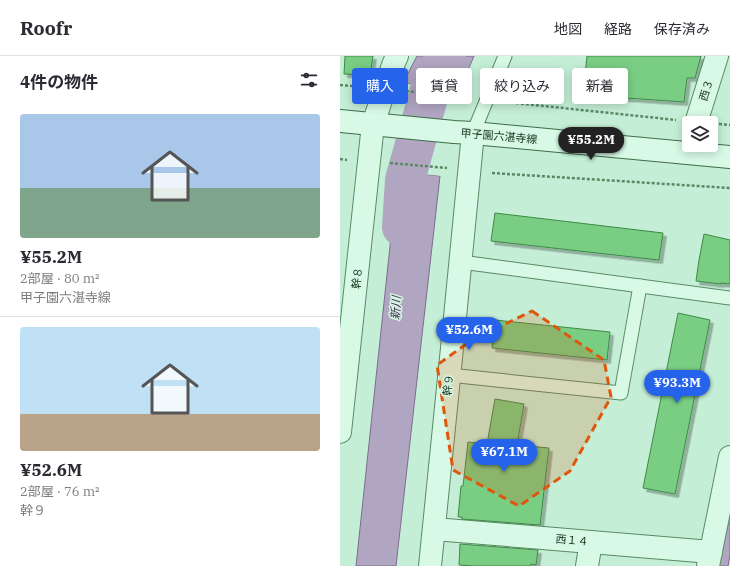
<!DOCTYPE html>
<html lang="ja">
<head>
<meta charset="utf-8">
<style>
	body { margin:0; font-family:"IBM Plex Serif","Noto Sans JP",serif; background:#f7f7f7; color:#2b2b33; height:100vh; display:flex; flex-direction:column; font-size:15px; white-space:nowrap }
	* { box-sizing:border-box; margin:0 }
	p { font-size:13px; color:#7c7c81 }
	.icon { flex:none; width:22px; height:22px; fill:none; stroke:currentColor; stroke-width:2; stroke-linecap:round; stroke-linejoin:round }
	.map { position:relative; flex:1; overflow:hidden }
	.side { display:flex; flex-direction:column; background:#fff; width:340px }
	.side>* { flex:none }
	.guide { position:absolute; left:12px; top:12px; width:318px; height:36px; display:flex; gap:8px }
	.fabs { position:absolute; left:342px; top:60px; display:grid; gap:8px }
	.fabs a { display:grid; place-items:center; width:36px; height:36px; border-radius:4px; background:#fff; box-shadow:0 2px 10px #0003; font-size:20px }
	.price { position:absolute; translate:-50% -34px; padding:0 9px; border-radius:14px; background:#2563eb; color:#fff; font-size:13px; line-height:26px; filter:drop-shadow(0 1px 2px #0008) }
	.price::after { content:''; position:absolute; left:50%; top:24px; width:12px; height:9px; margin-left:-6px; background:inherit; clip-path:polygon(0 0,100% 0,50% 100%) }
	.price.selected { background:#222; color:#fff }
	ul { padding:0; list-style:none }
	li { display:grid; align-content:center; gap:8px; height:212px; padding:0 20px }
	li+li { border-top:1px solid #e1e1e2 }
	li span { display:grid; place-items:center; height:124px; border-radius:4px; color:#555 }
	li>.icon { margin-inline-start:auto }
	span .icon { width:72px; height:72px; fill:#fffc; stroke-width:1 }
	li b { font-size:17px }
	h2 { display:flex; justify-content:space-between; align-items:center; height:48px; padding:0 20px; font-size:17px }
	.tag { padding:0 14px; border-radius:4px; background:#fff; box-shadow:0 2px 10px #0003; font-size:14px; line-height:36px }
	.tag.selected { background:#2563eb; color:#fff }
	header { display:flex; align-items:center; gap:24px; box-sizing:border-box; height:56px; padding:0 20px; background:#fff; border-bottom:1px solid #e1e1e2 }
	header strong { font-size:19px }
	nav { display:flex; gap:22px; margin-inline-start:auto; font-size:14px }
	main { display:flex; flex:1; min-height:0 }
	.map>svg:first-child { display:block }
	.water { fill:#b1a6c2; stroke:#7d6c90 }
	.pier { fill:#c4efd6 }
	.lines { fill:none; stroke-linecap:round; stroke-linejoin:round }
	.river { stroke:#b1a6c2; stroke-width:40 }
	.building { fill:#79ce84; stroke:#3f8947; filter:url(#shadow) }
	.lane-casing { stroke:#5a8a65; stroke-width:15 }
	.street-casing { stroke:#5a8a65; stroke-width:24 }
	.secondary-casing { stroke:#3d6c47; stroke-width:24 }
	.path { stroke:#5a8a65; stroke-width:2.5; stroke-dasharray:3 2; stroke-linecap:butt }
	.lane { stroke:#d7f9e5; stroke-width:13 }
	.street { stroke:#d7f9e5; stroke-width:22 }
	.secondary { stroke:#d7f9e5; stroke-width:22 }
	.marked { fill:#de570d; fill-opacity:0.2; stroke:#de570d; stroke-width:3; stroke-dasharray:8 5; stroke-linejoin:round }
	.labels { text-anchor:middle; stroke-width:3; stroke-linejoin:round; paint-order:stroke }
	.street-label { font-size:11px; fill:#1e3a23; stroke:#d4f6e2 }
	.water-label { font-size:12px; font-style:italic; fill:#4a2d59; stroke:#d4f6e2 }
</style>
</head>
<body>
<header>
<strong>Roofr</strong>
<nav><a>地図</a><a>経路</a><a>保存済み</a></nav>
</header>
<main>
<section class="side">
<h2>4件の物件<svg class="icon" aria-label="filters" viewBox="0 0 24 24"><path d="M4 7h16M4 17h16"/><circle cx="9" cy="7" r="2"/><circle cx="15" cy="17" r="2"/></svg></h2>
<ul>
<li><span style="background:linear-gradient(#a9c7e8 60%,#7fa58c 0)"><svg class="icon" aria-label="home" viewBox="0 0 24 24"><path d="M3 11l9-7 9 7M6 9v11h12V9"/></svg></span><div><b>¥55.2M</b><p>2部屋 · 80 m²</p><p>甲子園六湛寺線</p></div></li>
<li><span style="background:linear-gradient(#bfe0f5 70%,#b9a48a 0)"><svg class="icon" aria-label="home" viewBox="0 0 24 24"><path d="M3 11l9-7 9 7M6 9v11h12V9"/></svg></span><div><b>¥52.6M</b><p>2部屋 · 76 m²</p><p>幹９</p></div></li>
</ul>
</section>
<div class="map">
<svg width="390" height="510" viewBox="0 0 390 510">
	<defs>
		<filter id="shadow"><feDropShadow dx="3.5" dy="3.5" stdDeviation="0" flood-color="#0004"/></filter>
	</defs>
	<rect width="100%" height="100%" fill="#c4efd6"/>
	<g class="water">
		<polygon points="77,0 134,0 119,35 63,27"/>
		<polygon points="58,115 100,120 56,510 16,510"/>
		<polygon points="390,442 390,499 388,510 376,510"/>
	</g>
	<g class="pier">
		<polygon points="61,27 63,27 119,35 119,37 62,29"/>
		<polygon points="57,113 100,118 101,120 56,115"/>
	</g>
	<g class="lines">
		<polyline class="river" points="62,171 65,124 92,27 106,0"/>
	</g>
	<g class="building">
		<polygon points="5,0 33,0 30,19 4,18"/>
		<polygon points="247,0 361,0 355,22 347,22 344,46 243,39"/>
		<polygon points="155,157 323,177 319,204 151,185"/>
		<polygon points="364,178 390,184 390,228 381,227 381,228 356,225 359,204"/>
		<polygon points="338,257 370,264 335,438 303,432"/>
		<polygon points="155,264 270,276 267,304 152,292"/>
		<polygon points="155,343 184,348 177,389 209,392 200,469 122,463 122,461 118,461 121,430 123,430 128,386 147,388"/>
		<polygon points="120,488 198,494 196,509 191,508 191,510 134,510 119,509"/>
	</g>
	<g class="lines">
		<g class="lane-casing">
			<g id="lane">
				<polyline points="133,77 165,0"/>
				<polyline points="121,206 390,242"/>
				<polyline points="109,319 281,337 300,230"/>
			</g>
		</g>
		<g class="street-casing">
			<g id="street">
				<polyline points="356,67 377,0"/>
				<polyline points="0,376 33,68 53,9 57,0"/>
				<polyline points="94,473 371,496"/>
				<path d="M90,510C104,366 120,221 133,77"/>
				<polyline points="247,510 251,486"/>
				<polyline points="368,510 390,401"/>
			</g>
		</g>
		<g class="secondary-casing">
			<polyline id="secondary" points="0,65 114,76 133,77 390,101"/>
		</g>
		<g class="path">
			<polyline points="0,29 23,31"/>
			<polyline points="66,35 129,42"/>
			<polyline points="166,46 336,64"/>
			<polyline points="379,68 390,69"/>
			<polyline points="0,103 7,104"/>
			<polyline points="50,107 107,112"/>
			<polyline points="152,117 390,132"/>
		</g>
		<use href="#lane" class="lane"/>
		<use href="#street" class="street"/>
		<use href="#secondary" class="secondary"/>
	</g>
	<path class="marked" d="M192,255L264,304L271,341L230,415L179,450L113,414L97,309L132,284Z"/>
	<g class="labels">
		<g class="street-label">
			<text transform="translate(366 34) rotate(-73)" y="4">西３</text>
			<text transform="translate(159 80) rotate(5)" y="4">甲子園六湛寺線</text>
			<text transform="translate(17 222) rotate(-84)" y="4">幹８</text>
			<text transform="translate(108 329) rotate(-84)" y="4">幹９</text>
			<text transform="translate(232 484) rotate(5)" y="4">西１４</text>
		</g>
		<g class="water-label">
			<text transform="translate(56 252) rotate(-86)" y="4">新川</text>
		</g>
	</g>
</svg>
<div class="fabs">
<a><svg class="icon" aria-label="layers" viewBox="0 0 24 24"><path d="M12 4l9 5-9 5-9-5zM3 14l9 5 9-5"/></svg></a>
</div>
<b class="price selected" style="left:251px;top:105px">¥55.2M</b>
<b class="price" style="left:129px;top:295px">¥52.6M</b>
<b class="price" style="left:337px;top:348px">¥93.3M</b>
<b class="price" style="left:164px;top:417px">¥67.1M</b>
<div class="guide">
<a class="tag selected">購入</a>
<a class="tag">賃貸</a>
<a class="tag">絞り込み</a>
<a class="tag">新着</a>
</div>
</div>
</main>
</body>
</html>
